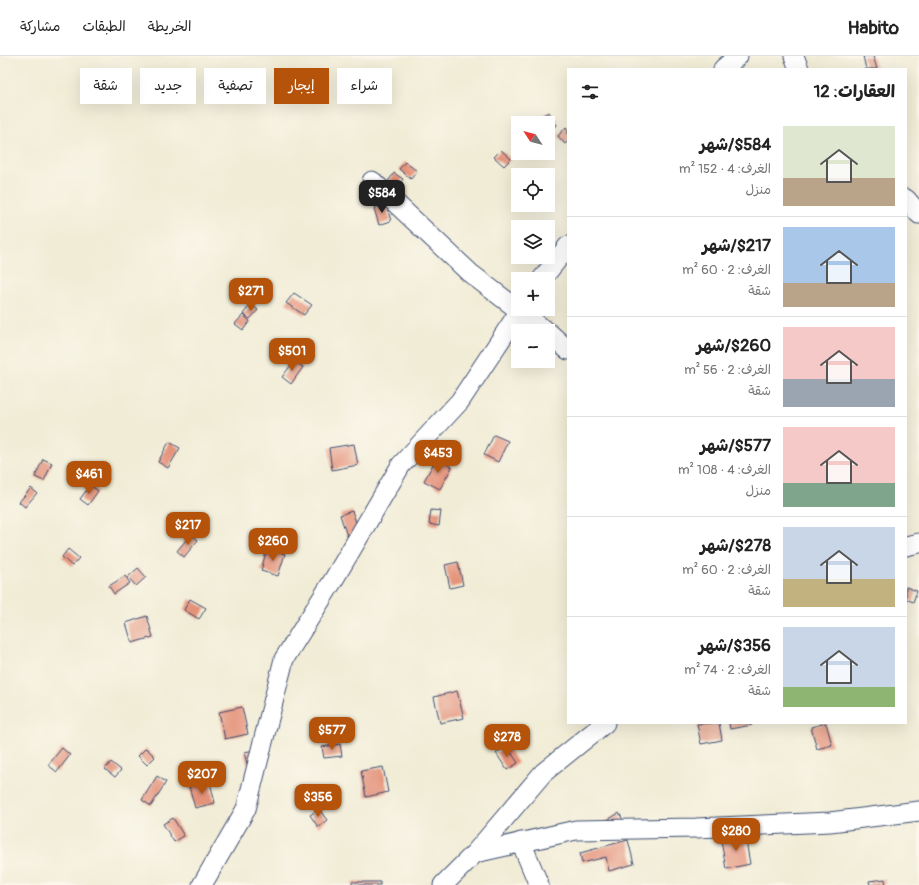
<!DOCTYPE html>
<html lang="ar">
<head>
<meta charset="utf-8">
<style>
	body { margin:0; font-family:Pangolin,"Playpen Sans Arabic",sans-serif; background:#f6f6f6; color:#222; direction:rtl; height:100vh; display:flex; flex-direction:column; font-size:15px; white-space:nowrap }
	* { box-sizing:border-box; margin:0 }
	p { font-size:13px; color:#767676 }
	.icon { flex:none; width:22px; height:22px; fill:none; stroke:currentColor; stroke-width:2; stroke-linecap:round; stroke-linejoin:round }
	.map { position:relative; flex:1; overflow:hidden; direction:ltr }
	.sheet { position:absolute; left:567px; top:12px; width:340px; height:656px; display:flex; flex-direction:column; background:#fff; border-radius:0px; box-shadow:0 4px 16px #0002; direction:rtl }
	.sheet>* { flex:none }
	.guide { position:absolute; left:12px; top:12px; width:380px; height:36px; direction:rtl; display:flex; gap:8px }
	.needle { width:26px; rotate:306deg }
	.tools { position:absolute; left:511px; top:60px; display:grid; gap:8px }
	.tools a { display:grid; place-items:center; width:44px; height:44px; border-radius:0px; background:#fff; box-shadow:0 4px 16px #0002; font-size:20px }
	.price { position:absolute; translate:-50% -34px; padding:0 9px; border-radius:8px; background:#b45309; color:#fff; font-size:13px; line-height:26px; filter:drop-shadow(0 1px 2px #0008) }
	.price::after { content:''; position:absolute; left:50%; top:24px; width:12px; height:9px; margin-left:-6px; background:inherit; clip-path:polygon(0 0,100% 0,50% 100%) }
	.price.current { background:#222; color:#fff }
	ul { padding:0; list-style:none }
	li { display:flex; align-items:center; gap:12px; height:100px; padding:0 12px }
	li+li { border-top:1px solid #e0e0e0 }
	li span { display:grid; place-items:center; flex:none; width:112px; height:80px; border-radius:0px; color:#555 }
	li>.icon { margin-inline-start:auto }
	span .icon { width:48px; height:48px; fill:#fffc; stroke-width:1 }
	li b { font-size:17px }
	h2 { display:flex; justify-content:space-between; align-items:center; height:48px; padding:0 12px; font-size:17px }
	.pill { padding:0 14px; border-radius:0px; background:#fff; box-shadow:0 4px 16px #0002; font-size:14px; line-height:36px }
	.pill.current { background:#b45309; color:#fff }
	header { display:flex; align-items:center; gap:24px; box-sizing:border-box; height:56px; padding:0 20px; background:#fff; border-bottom:1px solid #e0e0e0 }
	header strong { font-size:19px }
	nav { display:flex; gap:22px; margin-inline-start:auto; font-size:14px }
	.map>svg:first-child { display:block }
	.building { fill:#e49279 }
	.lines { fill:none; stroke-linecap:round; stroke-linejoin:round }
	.minor-casing { stroke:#3b4b70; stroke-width:21 }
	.minor { stroke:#fff; stroke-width:19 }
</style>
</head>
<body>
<header>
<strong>Habito</strong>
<nav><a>الخريطة</a><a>الطبقات</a><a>مشاركة</a></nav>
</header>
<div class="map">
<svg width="919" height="829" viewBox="0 0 919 829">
	<rect width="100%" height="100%" fill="#fbf7ec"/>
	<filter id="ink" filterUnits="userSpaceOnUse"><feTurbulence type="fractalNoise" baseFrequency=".025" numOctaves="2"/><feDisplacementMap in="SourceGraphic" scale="8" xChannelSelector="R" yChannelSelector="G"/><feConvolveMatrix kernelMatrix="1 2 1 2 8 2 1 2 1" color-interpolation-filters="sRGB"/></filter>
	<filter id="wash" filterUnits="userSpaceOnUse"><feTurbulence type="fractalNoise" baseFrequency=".012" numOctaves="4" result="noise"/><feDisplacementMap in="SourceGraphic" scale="16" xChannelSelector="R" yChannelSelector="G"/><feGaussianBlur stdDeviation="0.9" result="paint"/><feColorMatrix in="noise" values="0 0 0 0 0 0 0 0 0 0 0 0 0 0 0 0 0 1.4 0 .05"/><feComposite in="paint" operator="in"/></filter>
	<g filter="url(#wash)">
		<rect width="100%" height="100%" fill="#f1ecd5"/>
		<g id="blocks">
			<g class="building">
				<polygon points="863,0 873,0 877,13 866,13"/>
				<polygon points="549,56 557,69 549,73 548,67 546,67 541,60"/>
				<polygon points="566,71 568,74 568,85 565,88 558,80"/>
				<polygon points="501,94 511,103 504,110 494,101"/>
				<polygon points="405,106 417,115 411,123 399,113"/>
				<polygon points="394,117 403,123 396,133 387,127"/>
				<polygon points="386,148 391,165 379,169 374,152"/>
				<polygon points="294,237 312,249 304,259 286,247"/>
				<polygon points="251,248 258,254 250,263 243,258"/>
				<polygon points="243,259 250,265 243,274 235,268"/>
				<polygon points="294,305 303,311 291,328 282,321"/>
				<polygon points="494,379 508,385 498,406 484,399"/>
				<polygon points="169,386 180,392 168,412 158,406"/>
				<polygon points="354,388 358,409 332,414 329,392"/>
				<polygon points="43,403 52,407 44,425 35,421"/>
				<polygon points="436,403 452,411 440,433 424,425"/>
				<polygon points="90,429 98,435 88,449 80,443"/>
				<polygon points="31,432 37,437 25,451 19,446"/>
				<polygon points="431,454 441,455 439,470 429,468"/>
				<polygon points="352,455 359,475 347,480 340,459"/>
				<polygon points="191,478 198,484 184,501 177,495"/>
				<polygon points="267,492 285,498 278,520 261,515"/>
				<polygon points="68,493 79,502 72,510 62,501"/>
				<polygon points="458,506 463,529 450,532 445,509"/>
				<polygon points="138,512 146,521 136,530 128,521"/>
				<polygon points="125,520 130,527 114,538 109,530"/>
				<polygon points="906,531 917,535 913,546 906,543"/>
				<polygon points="190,543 206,552 199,563 184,554"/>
				<polygon points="147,560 153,581 132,587 126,567"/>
				<polygon points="457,635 464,662 440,667 434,641"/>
				<polygon points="242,651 248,678 225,683 219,656"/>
				<polygon points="719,667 722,684 701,688 697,668"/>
				<polygon points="729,667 752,667 752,669 730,673"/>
				<polygon points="826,667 832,689 817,693 811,671"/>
				<polygon points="340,688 342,700 324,702 322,691"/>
				<polygon points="507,690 518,707 507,714 496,697"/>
				<polygon points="62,692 70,699 57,716 48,709"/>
				<polygon points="146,692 155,701 147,709 138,700"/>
				<polygon points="260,693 263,705 247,708 244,696"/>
				<polygon points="111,706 121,714 115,721 105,713"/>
				<polygon points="383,711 388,736 366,741 361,715"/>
				<polygon points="157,720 166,726 151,750 142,744"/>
				<polygon points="210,726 215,747 195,752 189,730"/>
				<polygon points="319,753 327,764 318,771 310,759"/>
				<polygon points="619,757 629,774 614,783 604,766"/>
				<polygon points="173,762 184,780 174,786 163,768"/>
				<polygon points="745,779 750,808 726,813 721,784"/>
				<polygon points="628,784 634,808 609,815 606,801 582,807 580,797"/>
				<polygon points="885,823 886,829 870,829 869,825"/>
				<rect x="352" y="826" width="28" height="3"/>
			</g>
		</g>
	</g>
	<g filter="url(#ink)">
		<use href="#blocks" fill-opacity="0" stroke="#3b4b70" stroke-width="1"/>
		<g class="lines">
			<g class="minor-casing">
				<g id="minor">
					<polyline points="794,0 799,13"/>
					<polyline points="723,13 738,0"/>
					<polyline points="372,125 470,217 546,275"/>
					<polyline points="906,143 919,158"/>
					<polyline points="542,223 568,190"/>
					<polyline points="548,276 568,294"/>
					<polyline points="906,490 919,487"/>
					<polyline points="521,786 539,829"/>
					<polyline points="475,797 576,774 696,772 830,766 919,755"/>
					<polyline points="202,829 246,753 284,603 334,523 401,409 460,345 521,253"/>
					<polyline points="443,829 475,797 543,717 605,667"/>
				</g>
			</g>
			<use href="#minor" class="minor"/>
		</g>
	</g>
</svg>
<div class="tools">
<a><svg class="needle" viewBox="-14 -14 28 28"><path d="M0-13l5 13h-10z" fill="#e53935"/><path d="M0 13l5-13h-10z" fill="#767676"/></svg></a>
<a><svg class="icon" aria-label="locate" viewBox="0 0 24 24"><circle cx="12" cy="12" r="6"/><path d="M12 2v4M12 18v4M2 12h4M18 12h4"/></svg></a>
<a><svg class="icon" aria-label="layers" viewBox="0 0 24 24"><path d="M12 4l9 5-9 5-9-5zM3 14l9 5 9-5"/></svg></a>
<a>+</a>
<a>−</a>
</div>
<b class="price current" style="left:382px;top:158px">$584</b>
<b class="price" style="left:251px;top:256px">$271</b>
<b class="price" style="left:292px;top:316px">$501</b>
<b class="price" style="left:438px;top:418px">$453</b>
<b class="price" style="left:89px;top:439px">$461</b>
<b class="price" style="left:188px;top:490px">$217</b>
<b class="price" style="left:273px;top:506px">$260</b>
<b class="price" style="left:332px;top:695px">$577</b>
<b class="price" style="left:507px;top:702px">$278</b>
<b class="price" style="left:202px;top:739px">$207</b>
<b class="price" style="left:318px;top:762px">$356</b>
<b class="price" style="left:736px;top:796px">$280</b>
<div class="guide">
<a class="pill">شراء</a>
<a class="pill current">إيجار</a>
<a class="pill">تصفية</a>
<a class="pill">جديد</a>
<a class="pill">شقة</a>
</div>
<section class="sheet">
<h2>العقارات: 12<svg class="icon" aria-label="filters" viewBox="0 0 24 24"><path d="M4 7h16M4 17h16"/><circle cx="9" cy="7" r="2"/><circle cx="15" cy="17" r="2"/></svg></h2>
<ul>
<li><span style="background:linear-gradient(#dfe7d0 65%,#b9a48a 0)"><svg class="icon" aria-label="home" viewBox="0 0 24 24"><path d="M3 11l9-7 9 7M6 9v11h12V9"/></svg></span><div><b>$584/شهر</b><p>الغرف: 4 · 152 m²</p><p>منزل</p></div></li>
<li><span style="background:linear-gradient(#a9c7e8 70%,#b9a48a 0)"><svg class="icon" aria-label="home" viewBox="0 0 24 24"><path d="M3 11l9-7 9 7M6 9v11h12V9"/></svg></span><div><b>$217/شهر</b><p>الغرف: 2 · 60 m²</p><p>شقة</p></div></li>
<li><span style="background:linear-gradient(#f6c9c9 65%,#9aa5b1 0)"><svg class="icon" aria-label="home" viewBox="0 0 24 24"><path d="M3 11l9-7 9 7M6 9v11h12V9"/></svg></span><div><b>$260/شهر</b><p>الغرف: 2 · 56 m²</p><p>شقة</p></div></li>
<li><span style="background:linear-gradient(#f6c9c9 70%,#7fa58c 0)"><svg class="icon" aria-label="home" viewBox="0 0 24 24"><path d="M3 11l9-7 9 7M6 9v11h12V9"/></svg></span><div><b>$577/شهر</b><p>الغرف: 4 · 108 m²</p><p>منزل</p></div></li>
<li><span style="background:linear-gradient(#c9d6e8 65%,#c2b280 0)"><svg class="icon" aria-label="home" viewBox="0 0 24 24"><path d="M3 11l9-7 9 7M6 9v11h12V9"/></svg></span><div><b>$278/شهر</b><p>الغرف: 2 · 60 m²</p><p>شقة</p></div></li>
<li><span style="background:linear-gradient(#c9d6e8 75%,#8fb573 0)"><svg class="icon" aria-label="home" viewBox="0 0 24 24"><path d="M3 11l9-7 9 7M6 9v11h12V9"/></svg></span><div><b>$356/شهر</b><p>الغرف: 2 · 74 m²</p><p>شقة</p></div></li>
</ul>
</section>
</div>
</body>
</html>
